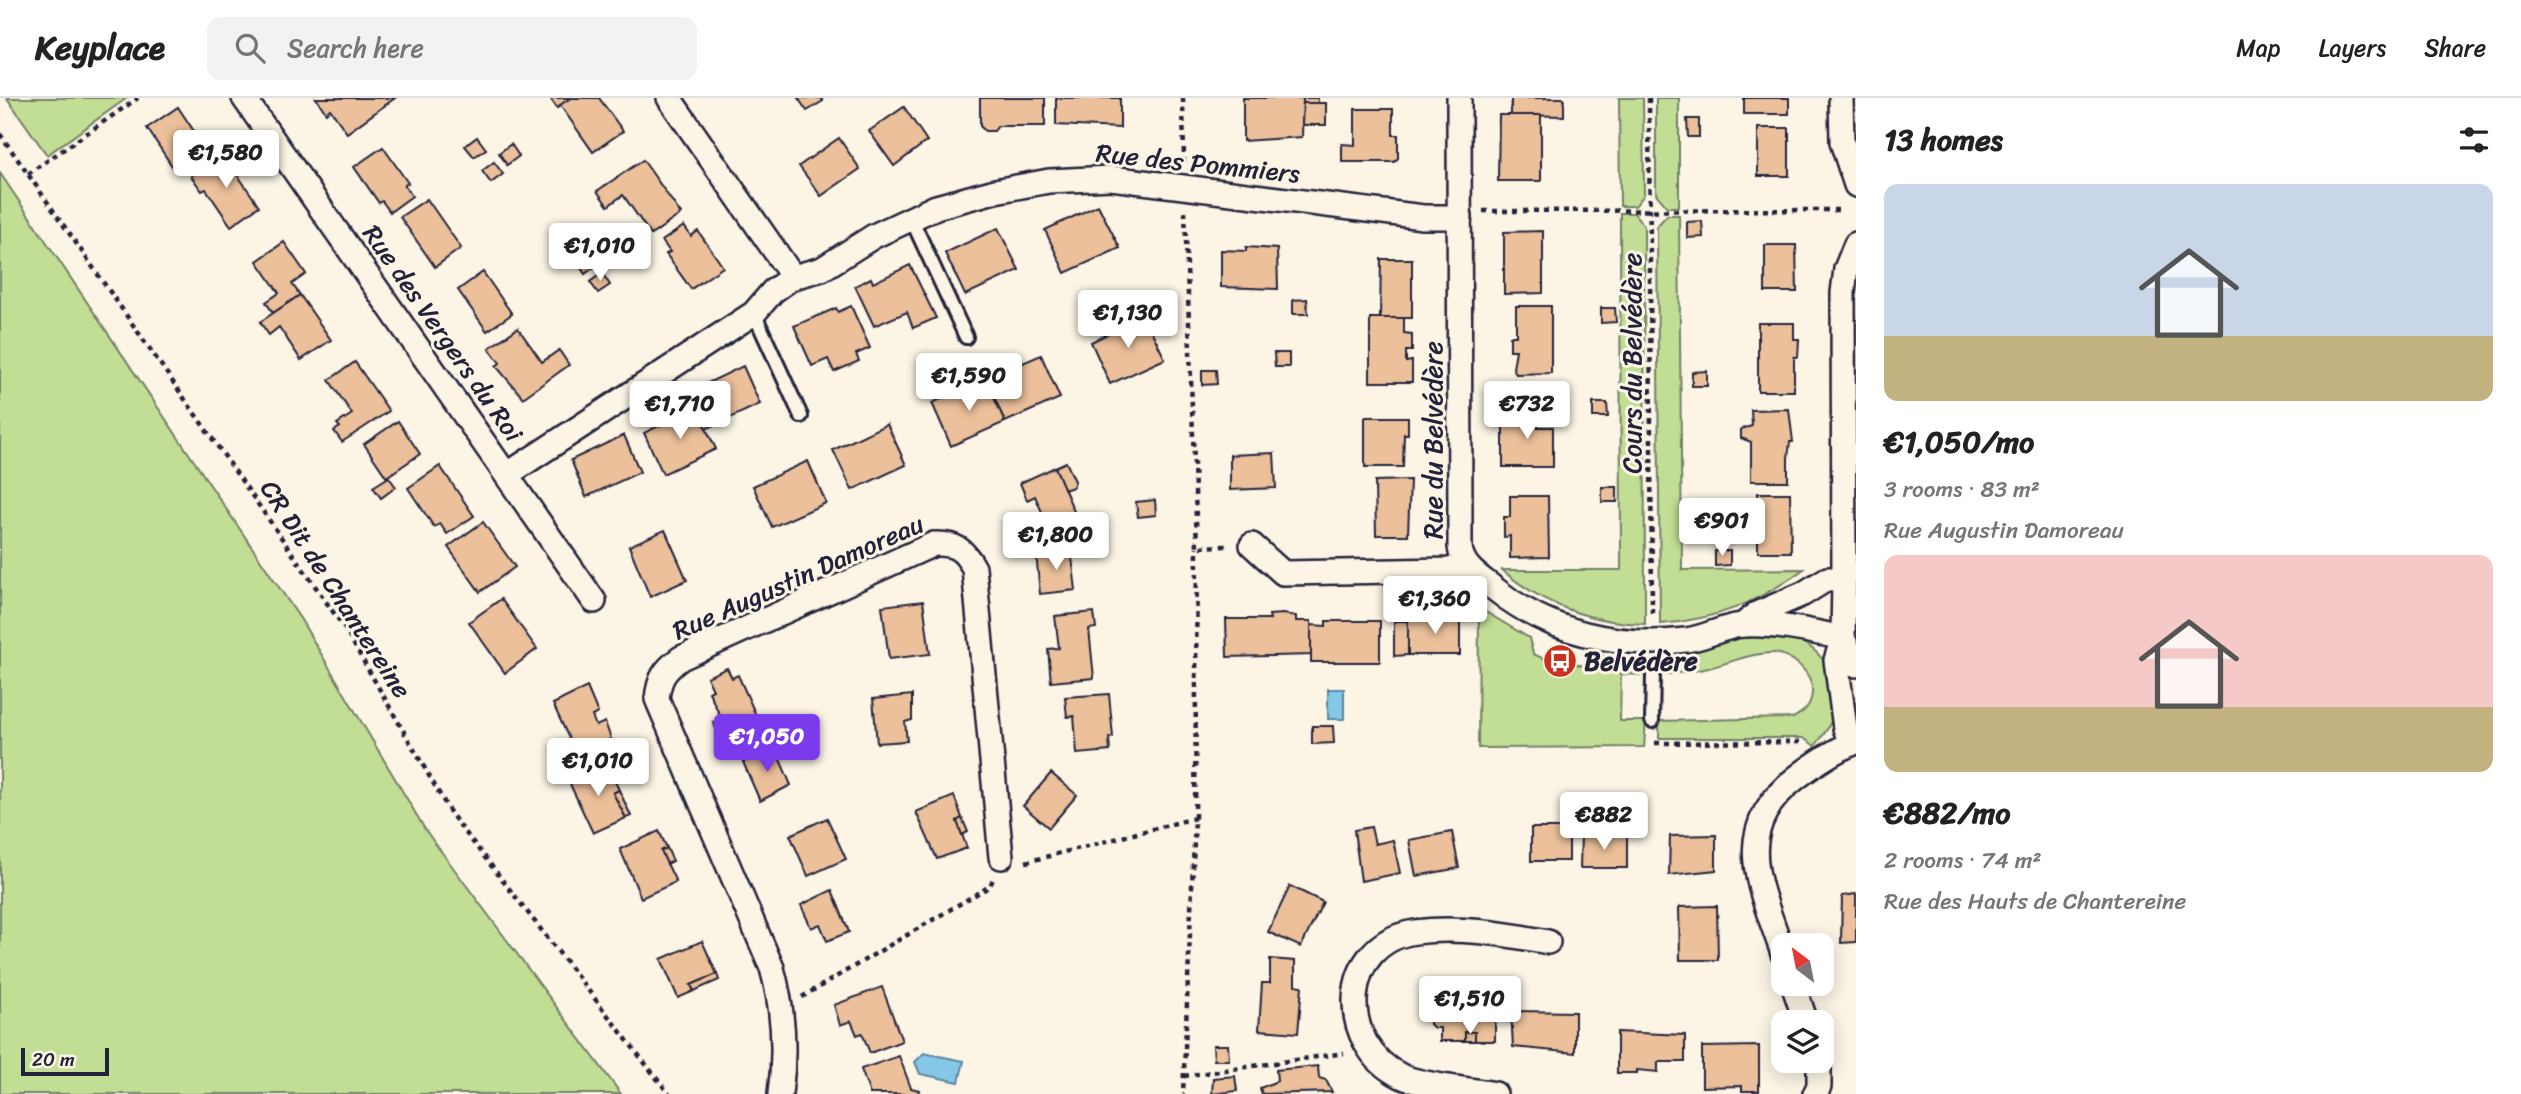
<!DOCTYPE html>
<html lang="en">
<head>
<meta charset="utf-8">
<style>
	body { margin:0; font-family:Sriracha,sans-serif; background:#f2f2f2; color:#222; height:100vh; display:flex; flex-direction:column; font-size:26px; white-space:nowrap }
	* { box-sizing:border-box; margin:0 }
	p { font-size:23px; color:#767676 }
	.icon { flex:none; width:38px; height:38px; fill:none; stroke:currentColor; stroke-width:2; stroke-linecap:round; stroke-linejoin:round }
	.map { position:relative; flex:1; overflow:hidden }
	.drawer { display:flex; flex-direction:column; background:#fff; width:665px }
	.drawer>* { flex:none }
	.needle { width:46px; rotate:328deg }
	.tools { position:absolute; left:1771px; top:835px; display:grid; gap:14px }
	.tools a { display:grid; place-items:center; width:63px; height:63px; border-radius:14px; background:#fff; box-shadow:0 4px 18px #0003; font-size:35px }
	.scale { position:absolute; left:21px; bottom:18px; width:88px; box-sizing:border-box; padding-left:7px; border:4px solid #22223b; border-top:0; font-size:19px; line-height:24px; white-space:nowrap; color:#22223b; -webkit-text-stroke:5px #fcf5e5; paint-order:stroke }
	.price { position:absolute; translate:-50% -60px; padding:0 16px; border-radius:7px; background:#fff; color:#222; font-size:23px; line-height:46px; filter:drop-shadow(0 2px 4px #0008) }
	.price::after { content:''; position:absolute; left:50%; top:42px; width:21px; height:16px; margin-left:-10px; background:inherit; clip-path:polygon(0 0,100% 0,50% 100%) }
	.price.selected { background:#7c3aed; color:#fff }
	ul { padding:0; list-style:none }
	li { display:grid; align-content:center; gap:14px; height:371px; padding:0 28px }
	li span { display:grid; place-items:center; height:217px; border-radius:14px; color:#555 }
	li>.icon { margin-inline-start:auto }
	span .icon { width:126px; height:126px; fill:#fffc; stroke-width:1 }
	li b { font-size:30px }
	h2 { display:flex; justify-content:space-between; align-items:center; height:84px; padding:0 28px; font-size:30px }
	header { display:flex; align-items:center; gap:42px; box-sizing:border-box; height:98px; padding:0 35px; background:#fff; border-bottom:2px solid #e0e0e0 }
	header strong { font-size:33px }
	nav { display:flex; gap:38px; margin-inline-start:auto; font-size:24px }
	.search { width:490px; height:63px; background:#f2f2f2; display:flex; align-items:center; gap:18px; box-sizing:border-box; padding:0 24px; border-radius:14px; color:#767676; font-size:26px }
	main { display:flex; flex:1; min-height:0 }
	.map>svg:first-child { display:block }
	.green { fill:#c2dd94; stroke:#728068; stroke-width:2 }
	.water { fill:#84c7e6; stroke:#5d85a2; stroke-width:2 }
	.building { fill:#ebc09b; stroke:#22223b; stroke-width:2 }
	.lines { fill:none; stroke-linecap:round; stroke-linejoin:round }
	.lane-casing { stroke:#22223b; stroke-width:18 }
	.street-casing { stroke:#22223b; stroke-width:28 }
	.path { stroke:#22223b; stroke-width:4.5; stroke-dasharray:5 5; stroke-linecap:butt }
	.lane { stroke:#fcf5e5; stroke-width:12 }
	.street { stroke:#fcf5e5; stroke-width:23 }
	.labels { text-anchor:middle; stroke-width:6; stroke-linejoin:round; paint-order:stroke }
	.street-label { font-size:26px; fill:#22223b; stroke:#fcf5e5 }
	.poi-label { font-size:26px; font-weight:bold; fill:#22223b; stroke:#fcf5e5; text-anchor:start }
</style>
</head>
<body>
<header>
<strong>Keyplace</strong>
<div class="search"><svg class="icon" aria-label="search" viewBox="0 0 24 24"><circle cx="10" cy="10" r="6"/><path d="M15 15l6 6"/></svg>Search here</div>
<nav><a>Map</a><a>Layers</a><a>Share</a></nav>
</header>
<main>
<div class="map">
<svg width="1856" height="996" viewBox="0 0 1856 996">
	<rect width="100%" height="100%" fill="#fcf5e5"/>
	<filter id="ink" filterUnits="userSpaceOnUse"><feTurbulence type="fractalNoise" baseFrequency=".0143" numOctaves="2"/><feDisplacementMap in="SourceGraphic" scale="14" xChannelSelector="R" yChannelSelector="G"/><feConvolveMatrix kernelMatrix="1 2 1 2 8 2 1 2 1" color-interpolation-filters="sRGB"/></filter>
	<g filter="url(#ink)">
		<g class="green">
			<polygon points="7,0 127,0 47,57"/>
			<polygon points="1619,0 1643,0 1644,97 1635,108 1620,108"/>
			<polygon points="1656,0 1679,0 1679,109 1667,109 1656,96"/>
			<polygon points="0,75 301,522 426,733 621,996 0,996"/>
			<path d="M1620,115H1634L1644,128L1645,526C1591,525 1543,507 1502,472H1621Z"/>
			<path d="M1667,117H1679L1682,472L1804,471C1757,505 1719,521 1660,526L1657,128Z"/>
			<polygon points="1479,510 1529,540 1533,556 1556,566 1572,564 1583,568 1596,557 1645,563 1644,577 1621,576 1620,623 1646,623 1644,649 1478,650"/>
			<path d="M1769,533C1814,540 1845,571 1832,620C1830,630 1821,640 1815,648L1803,640H1659V623L1793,620C1804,614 1811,608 1812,595C1814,576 1793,557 1774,555C1752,554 1725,567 1704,571C1690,574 1675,575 1660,577V557Z"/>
		</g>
		<g class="water">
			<rect x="1328" y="591" width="16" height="30"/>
			<polygon points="924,955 964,963 959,984 920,976 915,964"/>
		</g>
		<g class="building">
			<polygon points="316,0 395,0 347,35 330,11 326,15"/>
			<polygon points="550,0 571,0 557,10"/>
			<polygon points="571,0 599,0 623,33 593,54 560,7"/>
			<polygon points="798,0 821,0 823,3 807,13"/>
			<polygon points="980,0 1045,0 1045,28 998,28 994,33 985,33 980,28"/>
			<polygon points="1056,0 1120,0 1120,30 1056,27"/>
			<polygon points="1243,0 1303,0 1302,39 1243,43"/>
			<rect x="1303" y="0" width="15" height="5"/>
			<polygon points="1511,0 1564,0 1564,18 1511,17"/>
			<rect x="1744" y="0" width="45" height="16"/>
			<polygon points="1303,5 1326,5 1326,27 1302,27"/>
			<polygon points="178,9 205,50 174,71 147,30"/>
			<polygon points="904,9 927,43 894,68 869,33"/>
			<polygon points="1355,11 1393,11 1393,37 1398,37 1398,60 1394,64 1342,64 1342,46 1355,47"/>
			<polygon points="1499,17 1541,17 1541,83 1498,83"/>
			<polygon points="1687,21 1699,21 1699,39 1688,39"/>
			<rect x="1758" y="30" width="31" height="48"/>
			<polygon points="477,39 486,51 474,59 465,48"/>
			<polygon points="839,40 860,71 821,98 799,68"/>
			<polygon points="511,46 519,58 507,67 499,55"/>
			<polygon points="383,49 408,85 404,87 412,98 390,114 382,103 379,105 354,69"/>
			<polygon points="223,56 259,108 231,128 206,91 202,93 191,78"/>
			<polygon points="643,62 681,116 651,137 623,97 608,108 597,93"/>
			<polygon points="494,64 503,76 491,85 482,73"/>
			<polygon points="427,101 461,150 435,169 400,119"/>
			<polygon points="1098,107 1120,150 1065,175 1045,132"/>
			<polygon points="1702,123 1703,139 1687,140 1687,124"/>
			<polygon points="684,128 691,138 698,133 723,169 691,191 666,156 670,154 662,143"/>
			<polygon points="998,130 1019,172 965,197 945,155"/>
			<polygon points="1543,133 1543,195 1504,196 1504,134"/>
			<polygon points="284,144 306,176 292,186 300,197 273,215 266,204 279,195 257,163"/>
			<polygon points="1765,147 1796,147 1797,194 1765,194"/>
			<polygon points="1246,149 1277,151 1278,191 1221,189 1221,152 1246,153"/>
			<polygon points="589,155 597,167 585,176 577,164"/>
			<polygon points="1381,161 1412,161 1412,220 1380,220"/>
			<polygon points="910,167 936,220 913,230 907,214 874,228 855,188 871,180 873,185"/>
			<polygon points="483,174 512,216 487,233 458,192"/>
			<polygon points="602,175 610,187 598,195 590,184"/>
			<polygon points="300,197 331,242 301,262 279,229 269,237 260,224"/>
			<polygon points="1307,201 1308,216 1293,216 1293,202"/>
			<polygon points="851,208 870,250 856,256 859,263 834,274 828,261 812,268 794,228 836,210 838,214"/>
			<polygon points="1516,208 1551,208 1551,275 1516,276 1513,270 1516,252 1510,252 1510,238 1516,238"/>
			<polygon points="1601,210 1615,210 1616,224 1601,225"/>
			<polygon points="1144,218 1165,261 1110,286 1091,244"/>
			<polygon points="1370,220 1404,220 1404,235 1412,236 1412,253 1406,253 1406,264 1412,263 1412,284 1370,284"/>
			<polygon points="1758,225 1794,225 1794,241 1799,241 1798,259 1794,259 1794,293 1758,293"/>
			<polygon points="518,230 542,264 559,252 569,267 523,300 496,268 500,265 489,250"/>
			<polygon points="1274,255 1289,255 1289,269 1275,269"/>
			<polygon points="1041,257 1060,300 1005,324 986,281"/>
			<polygon points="355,264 389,313 342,344 334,333 340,329 337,326 352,316 329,282"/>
			<polygon points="743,268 760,306 706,331 689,294"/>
			<polygon points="1202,272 1216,272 1217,286 1202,287"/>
			<polygon points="1707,273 1707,288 1692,288 1692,274"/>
			<polygon points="986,281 1005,324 951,348 932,305"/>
			<polygon points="1593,305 1607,305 1608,319 1593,319"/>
			<polygon points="696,310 716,351 663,376 644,335"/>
			<polygon points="1789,311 1793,344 1790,344 1788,360 1788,383 1751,383 1751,344 1741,340 1741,331 1752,328 1751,312"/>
			<polygon points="1507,313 1538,313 1538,329 1553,329 1553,369 1503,369 1503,326 1507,327"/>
			<polygon points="1365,319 1408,319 1408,336 1404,336 1403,369 1365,369"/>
			<polygon points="398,323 420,356 388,378 396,389 381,400 373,389 387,380 364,346"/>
			<polygon points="887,326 906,367 852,392 833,352"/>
			<polygon points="624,337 640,374 586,399 571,362"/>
			<polygon points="1274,355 1276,390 1230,392 1230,357"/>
			<polygon points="808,363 826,405 772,429 753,388"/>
			<polygon points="1066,364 1075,383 1073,389 1064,392 1055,369"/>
			<polygon points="440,368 474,418 447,436 440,426 434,429 408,390"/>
			<polygon points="1055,369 1076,418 1049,430 1035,398 1027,402 1020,385"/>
			<polygon points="1410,382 1408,437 1376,437 1375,383"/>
			<rect x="1602" y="389" width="15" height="15"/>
			<polygon points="1758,395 1790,395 1791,454 1758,454"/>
			<polygon points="1510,398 1548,398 1549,459 1510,460 1510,438 1504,439 1504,419 1510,419"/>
			<polygon points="1155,402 1156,417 1138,419 1136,404"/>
			<polygon points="483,424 515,469 480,494 448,449"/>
			<polygon points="665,432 687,482 650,499 629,448"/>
			<polygon points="1071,451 1076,492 1040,496 1036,455"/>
			<polygon points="1715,453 1730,453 1730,467 1715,468"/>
			<polygon points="501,501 537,551 505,575 469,524"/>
			<polygon points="923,503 930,556 889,561 882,508"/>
			<polygon points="1094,514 1096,530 1089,531 1094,580 1051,584 1048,551 1059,550 1055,518"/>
			<polygon points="1283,516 1296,518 1296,523 1311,523 1312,557 1227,559 1226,521 1270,521 1269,517"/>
			<polygon points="1440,516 1458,516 1460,520 1460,557 1408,557 1408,520 1439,520"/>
			<polygon points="1326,523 1380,523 1380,564 1311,564 1311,527 1326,528"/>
			<polygon points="1394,523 1408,523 1408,557 1394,558"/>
			<polygon points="727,570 732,580 738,577 759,624 721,641 713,624 721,620 709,594 713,592 707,579"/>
			<polygon points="587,589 598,615 592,618 596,628 605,624 611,641 604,644 610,657 582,669 553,606"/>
			<polygon points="1109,596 1113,639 1109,640 1110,653 1077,656 1074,618 1067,619 1065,599"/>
			<polygon points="912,597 912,622 905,624 907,643 877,645 873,601"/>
			<polygon points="1312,628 1333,628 1334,645 1312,646"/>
			<polygon points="775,650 791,687 760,703 743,664"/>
			<polygon points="607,666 619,692 613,695 626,720 593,735 569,684"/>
			<polygon points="1051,675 1077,697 1049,730 1023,708"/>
			<polygon points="619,692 631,718 626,720 613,695"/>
			<polygon points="954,698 962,720 957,723 967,750 937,761 916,714"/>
			<polygon points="827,720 846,761 808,778 790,737"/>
			<polygon points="962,720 968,734 962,737 957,723"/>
			<polygon points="1371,729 1375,746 1393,742 1400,775 1361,783 1354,732"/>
			<rect x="1531" y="730" width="38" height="33"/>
			<polygon points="659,733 667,750 661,753 676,784 641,800 620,751"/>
			<polygon points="1452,734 1459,770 1416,778 1409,742"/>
			<polygon points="1581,737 1627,737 1627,770 1580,770"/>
			<polygon points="1716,737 1716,772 1669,777 1670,738"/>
			<polygon points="667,750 673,763 667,766 661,753"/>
			<polygon points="1290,788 1323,804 1301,849 1268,834"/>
			<polygon points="832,792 849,834 827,843 820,826 811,830 801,807"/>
			<polygon points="1856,796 1856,844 1841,845 1842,798"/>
			<polygon points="1717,808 1718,862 1680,862 1679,809"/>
			<polygon points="702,843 717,876 691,887 694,893 678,900 661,861"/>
			<polygon points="1270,861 1295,863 1295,887 1302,888 1298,935 1259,932 1262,885 1270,885"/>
			<polygon points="717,876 719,882 694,893 691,887"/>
			<polygon points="1440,887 1464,887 1464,900 1495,900 1495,943 1475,943 1475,934 1465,934 1465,943 1440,943 1440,930 1434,930 1430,926 1430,918 1440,913"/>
			<polygon points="882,889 902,943 870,955 862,935 857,937 851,923 840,927 834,907"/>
			<polygon points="1511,913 1575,914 1575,955 1513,949"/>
			<rect x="1465" y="934" width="10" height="9"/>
			<polygon points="1617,934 1685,937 1685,964 1658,964 1658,974 1637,972 1637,975 1617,975"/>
			<polygon points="1213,947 1228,947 1229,962 1214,962"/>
			<polygon points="1759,948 1759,993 1742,993 1742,988 1702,989 1702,949"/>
			<polygon points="899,958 911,990 919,992 918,996 870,996 861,971"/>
			<polygon points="1318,968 1319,980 1326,982 1332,994 1262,996 1260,990 1277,983 1276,972"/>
			<polygon points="1235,978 1237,993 1212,996 1213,980"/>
		</g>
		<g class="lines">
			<g class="lane-casing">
				<g id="lane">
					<polyline points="911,120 966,239"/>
					<polyline points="754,215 801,318"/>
					<polyline points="1652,623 1653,577"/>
				</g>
			</g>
			<g class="street-casing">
				<g id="street">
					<polyline points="244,0 594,503"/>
					<polyline points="669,0 793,179"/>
					<path d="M1459,0L1460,449C1462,470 1480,479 1496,492C1550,535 1619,550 1686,542C1705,540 1724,528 1743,527C1775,525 1811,533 1843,540"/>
					<polyline points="1841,0 1842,44 1856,87"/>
					<polyline points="508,376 754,215 773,193 793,179 822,171 874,138 936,109 995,93 1049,83 1111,80 1423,119 1460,119"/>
					<polyline points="1252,447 1283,475 1450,472 1464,466"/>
					<polyline points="1743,527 1756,516 1803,496 1827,481 1844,481"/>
					<polyline points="1843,540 1856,567"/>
					<polyline points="1851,646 1845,630 1836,562 1843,540 1844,481 1843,195 1846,171 1856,146"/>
					<path d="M1783,856C1761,789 1728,733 1796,680C1814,666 1834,652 1856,644"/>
					<polyline points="1793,886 1806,924"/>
					<path d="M780,996C786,952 784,913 772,870L657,601C659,581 664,572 681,560L934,446C956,445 964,452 974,470L1001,759"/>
					<path d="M1495,996C1471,991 1422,988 1401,978C1337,948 1338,845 1415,834C1458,828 1506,836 1548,844"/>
					<polyline points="1815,996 1819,988 1819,962"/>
				</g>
			</g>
			<g class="path">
				<polyline points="1183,0 1184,64"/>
				<polyline points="1649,0 1652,518"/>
				<polyline points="0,36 345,531 451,716 669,996"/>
				<polyline points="28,76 138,0"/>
				<polyline points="1185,113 1197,449 1227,448"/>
				<polyline points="1483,113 1842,112"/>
				<polyline points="1655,645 1800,644"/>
				<polyline points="1195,720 1197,449"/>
				<polyline points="1026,764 1195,720 1183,996"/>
				<polyline points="802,899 990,788 993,781"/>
				<polyline points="1184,978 1344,955"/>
			</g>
			<use href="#lane" class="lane"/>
			<use href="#street" class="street"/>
		</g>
	</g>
	<defs>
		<g id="bus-disc" transform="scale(1.75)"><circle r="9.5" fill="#c8321e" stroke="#fcf5e5"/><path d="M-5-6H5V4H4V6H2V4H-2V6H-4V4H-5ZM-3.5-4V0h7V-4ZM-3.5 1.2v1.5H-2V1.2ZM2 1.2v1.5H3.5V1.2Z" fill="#fff"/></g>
	</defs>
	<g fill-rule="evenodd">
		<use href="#bus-disc" x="1560" y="563"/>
	</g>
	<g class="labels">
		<g class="street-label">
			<text transform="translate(1198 65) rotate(6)" y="9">Rue des Pommiers</text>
			<text transform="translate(443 235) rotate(55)" y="9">Rue des Vergers du Roi</text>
			<text transform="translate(1632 265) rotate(-90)" y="9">Cours du Belvédère</text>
			<text transform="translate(1433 342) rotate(-90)" y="9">Rue du Belvédère</text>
			<text transform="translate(798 479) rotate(-24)" y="9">Rue Augustin Damoreau</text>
			<text transform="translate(336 491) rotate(57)" y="9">CR Dit de Chantereine</text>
		</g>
		<g class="poi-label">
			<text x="1584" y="572">Belvédère</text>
		</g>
	</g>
</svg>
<div class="tools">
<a><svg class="needle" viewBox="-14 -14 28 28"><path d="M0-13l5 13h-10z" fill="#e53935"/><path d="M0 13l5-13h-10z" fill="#767676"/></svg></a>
<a><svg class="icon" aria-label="layers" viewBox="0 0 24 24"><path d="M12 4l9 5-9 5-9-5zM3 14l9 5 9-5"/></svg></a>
</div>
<div class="scale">20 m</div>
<b class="price" style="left:226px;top:92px">€1,580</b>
<b class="price" style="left:600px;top:185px">€1,010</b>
<b class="price" style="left:1128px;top:252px">€1,130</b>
<b class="price" style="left:969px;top:315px">€1,590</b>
<b class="price" style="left:680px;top:343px">€1,710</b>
<b class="price" style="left:1527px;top:343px">€732</b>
<b class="price" style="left:1722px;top:460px">€901</b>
<b class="price" style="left:1056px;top:474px">€1,800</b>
<b class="price" style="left:1435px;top:538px">€1,360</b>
<b class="price selected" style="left:767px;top:676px">€1,050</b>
<b class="price" style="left:598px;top:700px">€1,010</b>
<b class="price" style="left:1604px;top:754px">€882</b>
<b class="price" style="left:1470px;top:938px">€1,510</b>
</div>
<section class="drawer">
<h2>13 homes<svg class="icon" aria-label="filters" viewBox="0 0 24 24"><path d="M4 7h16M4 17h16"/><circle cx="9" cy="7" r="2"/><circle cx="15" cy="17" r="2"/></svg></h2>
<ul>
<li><span style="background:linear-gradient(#c9d6e8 70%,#c2b280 0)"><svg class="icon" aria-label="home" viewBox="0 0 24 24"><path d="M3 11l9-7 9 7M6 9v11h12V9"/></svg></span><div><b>€1,050/mo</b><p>3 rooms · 83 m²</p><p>Rue Augustin Damoreau</p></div></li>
<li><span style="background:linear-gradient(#f6c9c9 70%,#c2b280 0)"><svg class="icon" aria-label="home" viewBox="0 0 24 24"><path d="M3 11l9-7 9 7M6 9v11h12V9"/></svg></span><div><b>€882/mo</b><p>2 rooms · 74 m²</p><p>Rue des Hauts de Chantereine</p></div></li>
</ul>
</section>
</main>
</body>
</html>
